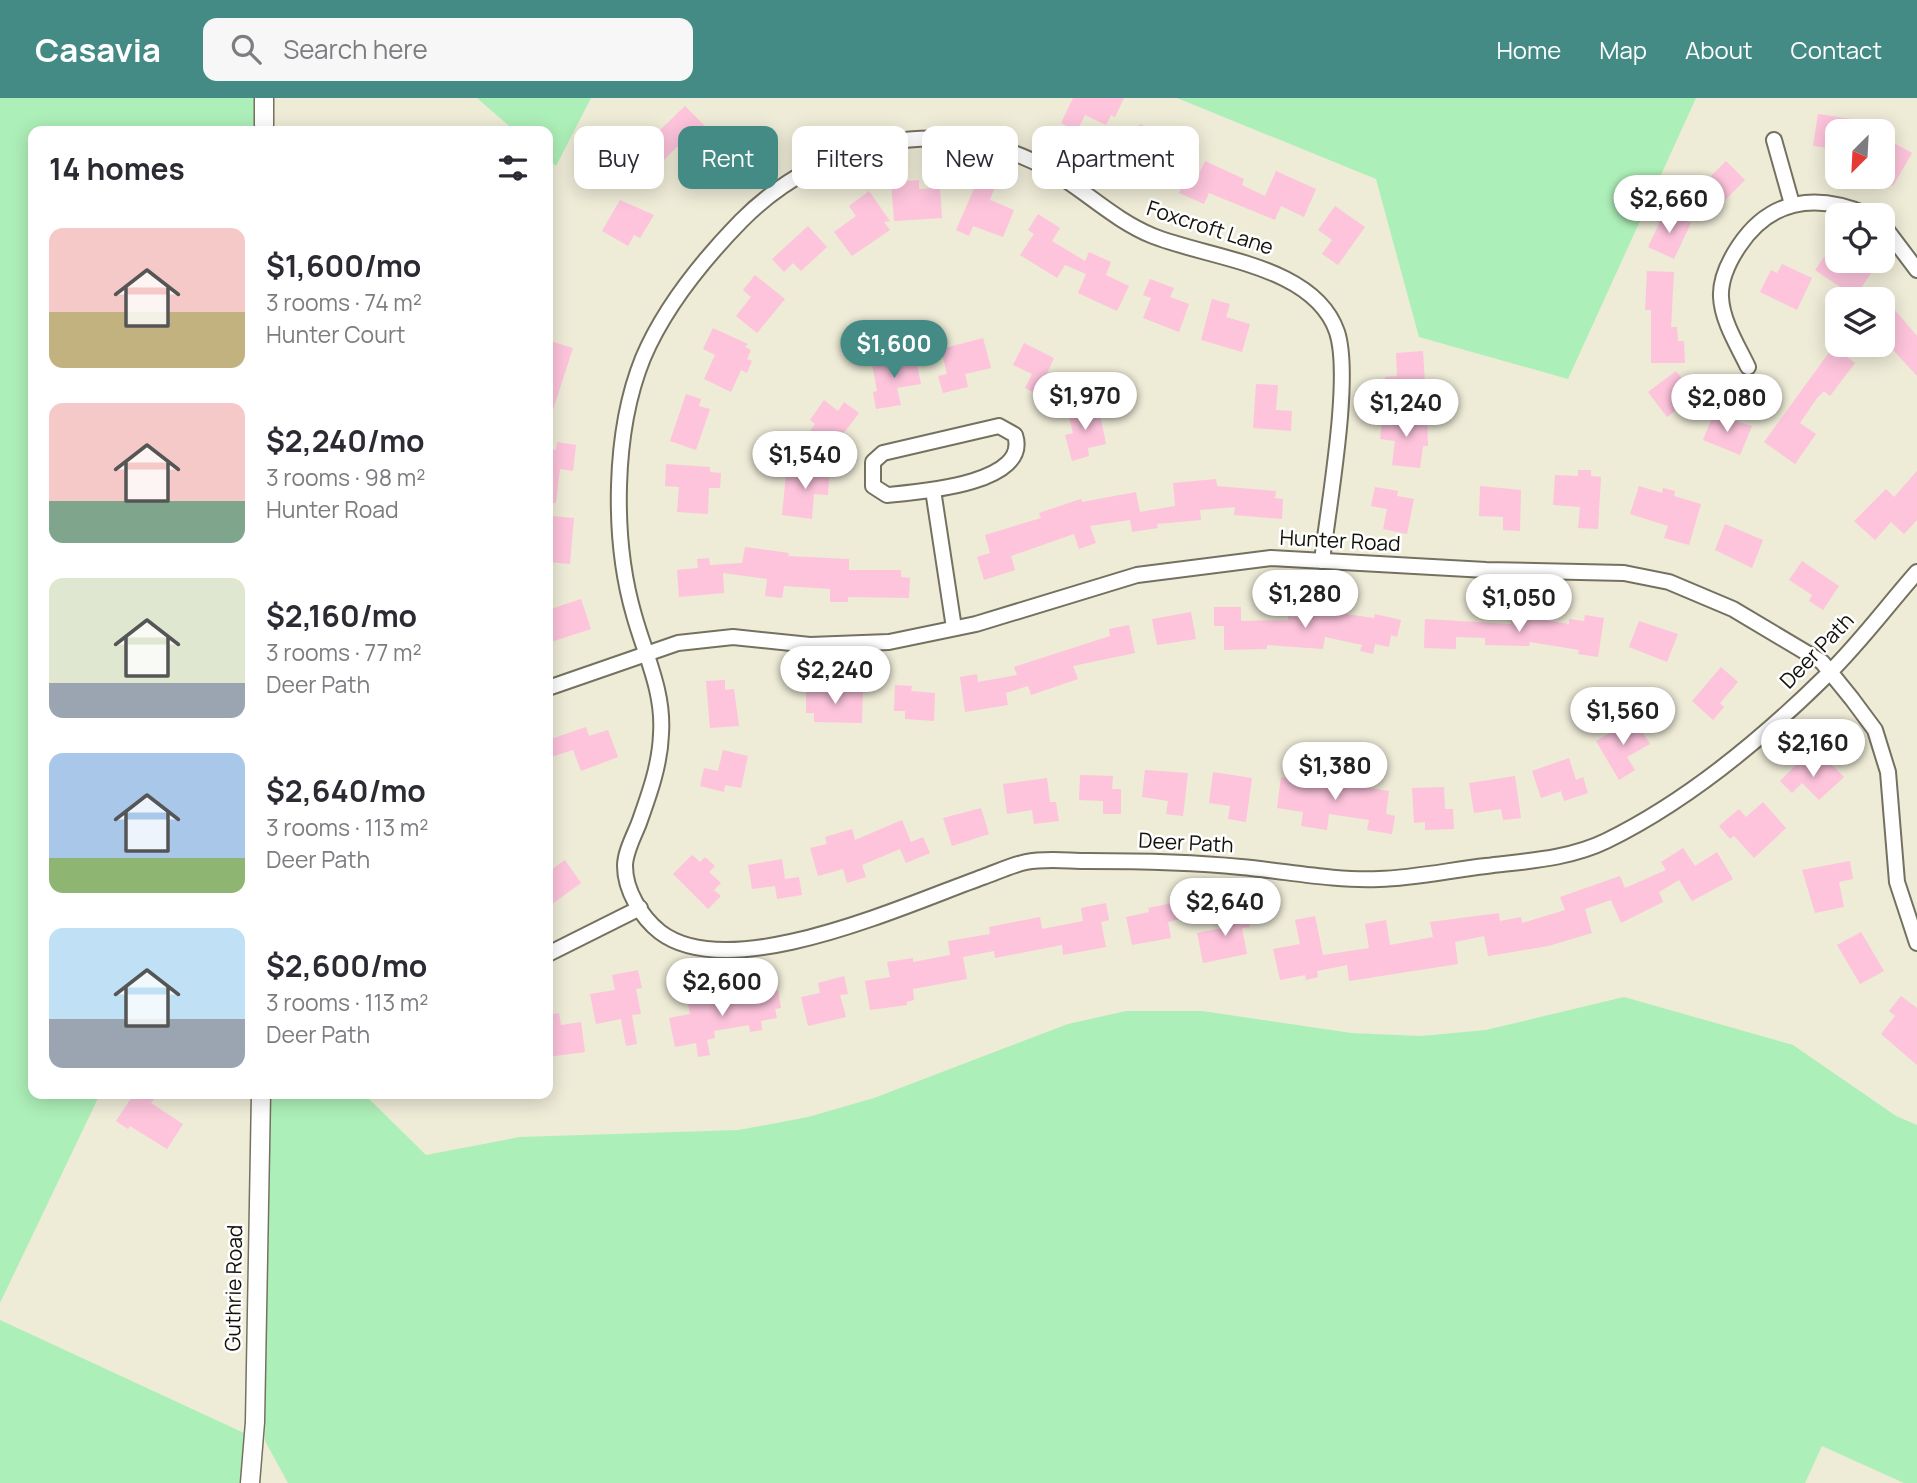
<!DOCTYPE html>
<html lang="en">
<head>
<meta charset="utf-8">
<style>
	body { margin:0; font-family:Manrope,sans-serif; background:#f7f7f7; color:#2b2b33; height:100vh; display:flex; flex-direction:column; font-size:26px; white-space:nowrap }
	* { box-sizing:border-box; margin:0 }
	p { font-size:23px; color:#7c7c81 }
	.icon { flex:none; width:38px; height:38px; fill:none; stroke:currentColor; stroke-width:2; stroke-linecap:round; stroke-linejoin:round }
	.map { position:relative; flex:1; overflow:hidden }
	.drawer { position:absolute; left:28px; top:28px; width:525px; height:973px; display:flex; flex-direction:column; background:#fff; border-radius:14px; box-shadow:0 4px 18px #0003 }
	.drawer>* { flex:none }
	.banner { position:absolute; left:574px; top:28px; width:665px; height:63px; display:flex; gap:14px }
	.needle { width:46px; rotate:204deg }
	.tools { position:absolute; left:1825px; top:21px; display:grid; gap:14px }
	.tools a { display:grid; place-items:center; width:70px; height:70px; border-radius:14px; background:#fff; box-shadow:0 4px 18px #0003; font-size:35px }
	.price { position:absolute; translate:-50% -60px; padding:0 16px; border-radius:24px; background:#fff; color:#222; font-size:23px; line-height:46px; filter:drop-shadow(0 2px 4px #0008) }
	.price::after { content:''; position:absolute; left:50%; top:42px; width:21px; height:16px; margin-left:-10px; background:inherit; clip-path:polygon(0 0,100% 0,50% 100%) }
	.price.on { background:#448b85; color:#fff }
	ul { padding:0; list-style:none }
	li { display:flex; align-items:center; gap:21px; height:175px; padding:0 21px }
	li span { display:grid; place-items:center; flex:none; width:196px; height:140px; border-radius:14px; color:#555 }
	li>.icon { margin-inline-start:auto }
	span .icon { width:84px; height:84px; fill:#fffc; stroke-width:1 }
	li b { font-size:30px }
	h2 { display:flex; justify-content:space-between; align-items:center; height:84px; padding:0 21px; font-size:30px }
	.pill { padding:0 24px; border-radius:14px; background:#fff; box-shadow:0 4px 18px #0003; font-size:24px; line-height:63px }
	.pill.on { background:#448b85; color:#fff }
	header { display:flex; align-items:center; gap:42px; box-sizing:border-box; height:98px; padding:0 35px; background:#448b85; color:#fff }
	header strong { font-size:33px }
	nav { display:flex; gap:38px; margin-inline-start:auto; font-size:24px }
	.search { width:490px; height:63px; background:#f7f7f7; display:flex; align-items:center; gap:18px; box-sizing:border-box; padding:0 24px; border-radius:14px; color:#7c7c81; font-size:26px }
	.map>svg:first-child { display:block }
	.green { fill:#adefb8 }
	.building { fill:#fdc4dc }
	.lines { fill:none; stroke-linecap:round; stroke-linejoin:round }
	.minor-casing { stroke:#747160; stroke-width:18 }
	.tertiary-casing { stroke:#747160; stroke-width:21 }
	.minor { stroke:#fff; stroke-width:14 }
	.tertiary { stroke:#fff; stroke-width:18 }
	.labels { text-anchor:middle; stroke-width:5; stroke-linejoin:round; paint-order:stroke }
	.street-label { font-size:21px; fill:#12110a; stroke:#fff }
</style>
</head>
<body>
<header>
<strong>Casavia</strong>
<div class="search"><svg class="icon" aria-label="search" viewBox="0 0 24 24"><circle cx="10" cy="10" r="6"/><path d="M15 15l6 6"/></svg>Search here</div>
<nav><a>Home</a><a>Map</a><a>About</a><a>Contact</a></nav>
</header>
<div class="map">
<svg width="1917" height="1385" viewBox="0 0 1917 1385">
	<rect width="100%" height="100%" fill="#eeebd7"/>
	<g class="green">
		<polygon points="0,0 256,0 255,33 33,33 33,996 100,996 0,1205"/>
		<polygon points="477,0 591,0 556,68 548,61 548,33 515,33"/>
		<polygon points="1177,0 1696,0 1568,281 1419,239 1376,81"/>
		<polygon points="1624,899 1793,947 1896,1018 1917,1027 1917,1385 1904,1385 1822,1348 1805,1385 288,1385 265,1343 270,996 364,996 426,1057 520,1039 739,1032 808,1019 874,1000 1068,926 1126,913 1202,913 1351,935 1421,938 1486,932"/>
		<polygon points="0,1222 244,1335 240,1385 0,1385"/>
	</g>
	<g class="building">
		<polygon points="1073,0 1124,0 1115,19 1111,17 1106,27 1085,17 1077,33 1061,25"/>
		<polygon points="685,8 707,30 692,45 687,39 659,67 636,42 650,29 657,35"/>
		<polygon points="1818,16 1852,21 1850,33 1838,33 1838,51 1813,48"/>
		<polygon points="1140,26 1182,49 1168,73 1160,69 1158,72 1144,64 1138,75 1119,65"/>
		<polygon points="1883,39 1912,55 1893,88 1883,82"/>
		<polygon points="1205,63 1244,81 1242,87 1265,98 1276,73 1316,91 1304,119 1281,108 1275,122 1209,95 1204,106 1179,95 1187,78 1196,82"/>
		<polygon points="1726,63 1745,82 1711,116 1696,101 1703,94 1699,90"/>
		<polygon points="919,82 919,91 940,90 942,120 894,123 891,84"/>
		<polygon points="977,84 994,91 990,102 1014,112 1003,139 973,128 969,138 956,132"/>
		<polygon points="869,93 890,123 884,124 890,132 852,158 834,134 856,118 849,108"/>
		<polygon points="620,102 654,117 640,140 634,137 628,148 602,133"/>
		<polygon points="1335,108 1365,129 1338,167 1322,156 1332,142 1318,132"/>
		<polygon points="1665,113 1691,125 1674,161 1648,149"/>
		<polygon points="1038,116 1060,130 1052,143 1085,163 1089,154 1111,164 1106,177 1129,188 1117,213 1078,195 1086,176 1065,167 1057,180 1020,157 1034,136 1028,132"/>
		<polygon points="808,128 827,149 801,173 793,165 784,174 772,161"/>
		<polygon points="1824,159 1832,164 1852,163 1871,175 1855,199 1815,172"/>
		<polygon points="1782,166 1812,180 1797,212 1760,194 1771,172 1777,175"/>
		<polygon points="1647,173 1674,174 1671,229 1677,229 1678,243 1684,243 1685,265 1651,265 1651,212 1645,212"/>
		<polygon points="755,177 785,201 757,235 736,218 751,199 743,192"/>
		<polygon points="1150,181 1174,190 1170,199 1189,206 1179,234 1143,220 1151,200 1143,197"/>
		<polygon points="1883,198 1917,238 1917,278 1883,241"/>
		<polygon points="1212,201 1230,206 1226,219 1250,226 1242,254 1201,242"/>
		<polygon points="713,230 748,246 745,249 751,252 747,261 752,263 747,275 741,272 731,294 704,281 715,257 703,251"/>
		<polygon points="983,240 991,270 965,276 968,289 943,295 938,278 947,276 941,251"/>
		<polygon points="550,243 573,250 550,321 548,320"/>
		<polygon points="1024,245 1054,260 1045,280 1056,286 1049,302 1025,290 1032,276 1013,267"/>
		<polygon points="1833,249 1855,265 1830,298 1824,293 1817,300 1800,325 1816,336 1795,366 1764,344"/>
		<polygon points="1423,253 1425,286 1410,287 1410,296 1386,297 1385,279 1397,278 1396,255"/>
		<polygon points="915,257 921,286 897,290 901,307 876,311 873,294 877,293 872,266"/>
		<polygon points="1676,273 1704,309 1688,321 1679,310 1667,319 1648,294"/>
		<polygon points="1256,286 1278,287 1276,312 1292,313 1291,333 1253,330"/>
		<polygon points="686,296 701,301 699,308 710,311 696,352 670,343"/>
		<polygon points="824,302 838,313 844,304 859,315 830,353 808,336 815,326 810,322"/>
		<polygon points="1098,307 1106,346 1088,350 1089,358 1072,363 1065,337 1073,335 1068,315"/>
		<polygon points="1383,316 1427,321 1428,348 1423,348 1420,370 1392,367 1395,343 1380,341"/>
		<polygon points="1713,317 1752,328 1740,357 1703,342"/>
		<polygon points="557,344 576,347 573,373 560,371 556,405 548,405 548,351 556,352"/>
		<polygon points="666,366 710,369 710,374 721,375 720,390 709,390 708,416 677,414 679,389 665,388"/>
		<polygon points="810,366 830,368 828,397 814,396 812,421 782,417 786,376 809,378"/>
		<polygon points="1578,372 1591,372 1591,378 1601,379 1598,431 1578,430 1580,409 1553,407 1555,377 1578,378"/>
		<polygon points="1917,373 1917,422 1904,436 1891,424 1875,442 1854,423 1886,391 1894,399"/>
		<polygon points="1216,381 1217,388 1276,393 1275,400 1283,401 1282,421 1234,417 1235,409 1200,412 1201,422 1157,426 1158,430 1132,434 1130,422 1090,428 1096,445 1079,451 1074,436 1011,458 1015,472 984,482 977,459 990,455 985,437 1041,420 1039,415 1081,401 1082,404 1136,394 1140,414 1175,408 1173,385"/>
		<polygon points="1480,388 1521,392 1520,433 1503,432 1503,419 1479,418"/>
		<polygon points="1639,388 1662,395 1663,390 1675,393 1674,398 1701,406 1689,447 1664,440 1668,428 1630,416"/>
		<polygon points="1375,389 1398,393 1397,398 1414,401 1407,436 1383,431 1387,411 1371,408"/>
		<polygon points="552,418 574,420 570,466 548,464 548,428 552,428"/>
		<polygon points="1725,426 1763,442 1752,470 1715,452"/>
		<polygon points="745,449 789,455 788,458 849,461 849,472 901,472 901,479 910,480 909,500 848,499 848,504 830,504 830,491 784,488 782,500 765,498 767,481 723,475 724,495 679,499 677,472 698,470 697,461 709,460 710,467 742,465"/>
		<polygon points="1802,463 1839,488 1823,512 1809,503 1812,497 1789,482"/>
		<polygon points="581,501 591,531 548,545 548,512"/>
		<polygon points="1214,509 1241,509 1241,523 1288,522 1288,518 1308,521 1309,511 1374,520 1375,516 1401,522 1397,539 1391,537 1389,549 1375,546 1373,556 1360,553 1362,547 1325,539 1323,551 1267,547 1267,551 1224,552 1224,528 1214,528"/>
		<polygon points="1191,514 1196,541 1157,547 1152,521"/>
		<polygon points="1585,517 1604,520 1598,559 1578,556 1579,552 1530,544 1529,548 1485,547 1485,540 1456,539 1456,551 1424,550 1425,521 1511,526 1511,520 1534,520 1569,526 1569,521 1584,523"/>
		<polygon points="1639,523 1678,536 1667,564 1629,549"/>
		<polygon points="1129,527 1135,555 1073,568 1078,581 1031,597 1028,588 1006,595 1008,607 965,614 960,579 977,576 978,584 1017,577 1014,569 1110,538 1109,531"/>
		<polygon points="1721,569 1738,584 1720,605 1724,609 1713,622 1692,603"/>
		<polygon points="725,582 725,592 734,591 739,628 710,630 706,583"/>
		<polygon points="895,587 912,588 911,593 935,595 934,623 905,621 905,613 894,613"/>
		<polygon points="806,592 863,593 862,625 814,624 814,615 806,615"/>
		<polygon points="1634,621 1650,646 1627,659 1635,672 1619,682 1596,643"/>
		<polygon points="586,629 589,638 608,632 618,659 581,673 573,652 548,660 548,642"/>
		<polygon points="723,652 748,658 741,690 725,687 724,694 700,688 704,670 718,673"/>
		<polygon points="1569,660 1576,682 1583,679 1588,695 1564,703 1561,693 1541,700 1532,673"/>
		<polygon points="1826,661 1844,679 1819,702 1802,685 1792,695 1780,683 1800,663 1812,675"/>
		<polygon points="1145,672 1188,675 1183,718 1166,716 1168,703 1142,699"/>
		<polygon points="1213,674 1252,680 1246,724 1228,721 1230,708 1209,705"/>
		<polygon points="1305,674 1327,677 1326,683 1389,693 1386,716 1395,718 1392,736 1367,732 1369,722 1329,716 1327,732 1301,728 1303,714 1277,710 1281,679 1303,683"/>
		<polygon points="1080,677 1113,678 1112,691 1121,691 1121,716 1103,716 1103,703 1079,702"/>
		<polygon points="1515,678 1521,720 1503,722 1501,711 1474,715 1469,685"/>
		<polygon points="1047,680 1050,704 1056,704 1059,723 1034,726 1032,712 1007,716 1003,686"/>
		<polygon points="1444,689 1445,711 1453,711 1454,731 1425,732 1425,724 1414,725 1412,690"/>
		<polygon points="1763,704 1786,730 1754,760 1734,738 1730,741 1719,728 1739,711 1746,719"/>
		<polygon points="981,710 989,736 952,748 943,720"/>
		<polygon points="902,722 911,744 923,739 930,755 906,765 900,751 862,767 866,779 847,785 843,771 818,778 810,750 827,746 825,739 852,731 855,742"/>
		<polygon points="1683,750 1695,768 1717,754 1733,781 1692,803 1679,782 1659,794 1663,804 1621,825 1611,802 1585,811 1592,835 1548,848 1488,858 1484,838 1455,844 1458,866 1349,883 1347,867 1317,873 1318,879 1306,882 1305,877 1280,882 1273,851 1300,846 1295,822 1315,818 1323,857 1369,850 1365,826 1386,822 1390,847 1433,839 1430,824 1499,815 1500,823 1521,819 1522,825 1565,812 1560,799 1620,778 1625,790 1666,772 1661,764"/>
		<polygon points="692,757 700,764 705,759 715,768 709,774 721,785 714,792 721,798 708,811 673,776"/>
		<polygon points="782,761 785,781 799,779 802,797 777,801 775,788 752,791 748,767"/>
		<polygon points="565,762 581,785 548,809 548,774"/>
		<polygon points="1850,763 1853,781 1839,784 1844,809 1815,815 1802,772"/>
		<polygon points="1177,804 1180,821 1168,824 1171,840 1132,847 1126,819 1149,814 1148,810"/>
		<polygon points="1106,805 1109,822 1101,824 1106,849 1063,857 1062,847 995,860 994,853 963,859 967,881 913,891 914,902 907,904 907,907 870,912 865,883 890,879 887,864 913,860 913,864 950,857 948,843 990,836 989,829 1040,819 1042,831 1083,823 1081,810"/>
		<polygon points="1246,810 1250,829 1242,830 1247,856 1203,865 1197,835 1222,830 1219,816"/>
		<polygon points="1861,834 1884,873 1860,886 1837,847"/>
		<polygon points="638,872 642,890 636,891 641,916 632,917 637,946 626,948 621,921 596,926 590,896 615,892 612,877"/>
		<polygon points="844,878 848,896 840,897 846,919 808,928 801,899 820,895 818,885"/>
		<polygon points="778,892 781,910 775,911 777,920 761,923 762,932 750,934 749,927 714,933 715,940 707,942 710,957 698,959 696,945 675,949 669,920 690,916 687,901 713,896 714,904"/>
		<polygon points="1901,898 1917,910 1917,967 1881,936 1895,918 1889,913"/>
		<polygon points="559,915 561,927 581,924 585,954 548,959 548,917"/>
		<polygon points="134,996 146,996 154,1001 151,1005 183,1026 167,1051 130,1028 128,1031 116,1023"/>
	</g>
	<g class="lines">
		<g class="minor-casing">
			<g id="minor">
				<polyline points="1774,42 1792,106"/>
				<polyline points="1883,127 1917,172"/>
				<path d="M1748,269C1738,248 1722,223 1721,199C1720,180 1729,163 1739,148C1771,100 1817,95 1868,117"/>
				<path d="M999,328L1015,337C1031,386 919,394 887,397L873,388V364L883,355Z"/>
				<polyline points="933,392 954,530"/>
				<path d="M1322,463C1328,410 1352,280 1337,234C1314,167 1211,161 1153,138C1114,122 1086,93 1050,72C947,13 822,41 741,123C702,163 665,208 643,260C613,334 612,441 634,517C645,557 664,593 661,636C660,667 649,697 639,725C634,738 625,754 625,768C625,792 641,819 660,834C731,888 907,806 983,779C997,774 1012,767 1026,764C1046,760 1068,763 1088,763C1139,763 1190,764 1241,769C1286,773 1334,783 1379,781C1414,780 1451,772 1486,768C1526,763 1569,761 1606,743C1688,703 1761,642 1826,578C1859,546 1887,508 1917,474"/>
				<polyline points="548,590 678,545 733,539 810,547 889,544 976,526 1137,477 1271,460 1486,472 1624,475 1669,484 1733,511 1822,564 1852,601 1875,632 1888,674 1897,784 1917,845"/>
				<polyline points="548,856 640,810"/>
			</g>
		</g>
		<g class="tertiary-casing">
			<g id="tertiary">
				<polyline points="264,33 264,0"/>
				<polyline points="250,1385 255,1324 261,996"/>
			</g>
		</g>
		<use href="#minor" class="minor"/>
		<use href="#tertiary" class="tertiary"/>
	</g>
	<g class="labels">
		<g class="street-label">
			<text transform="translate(1210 130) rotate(18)" y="7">Foxcroft Lane</text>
			<text transform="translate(1340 443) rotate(3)" y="7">Hunter Road</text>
			<text transform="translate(1817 553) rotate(-46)" y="7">Deer Path</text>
			<text transform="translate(1186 745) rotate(3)" y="7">Deer Path</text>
			<text transform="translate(234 1190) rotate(-89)" y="7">Guthrie Road</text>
		</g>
	</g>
</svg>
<div class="tools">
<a><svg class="needle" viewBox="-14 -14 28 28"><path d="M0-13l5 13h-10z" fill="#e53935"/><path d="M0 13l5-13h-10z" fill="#7c7c81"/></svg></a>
<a><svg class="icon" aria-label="locate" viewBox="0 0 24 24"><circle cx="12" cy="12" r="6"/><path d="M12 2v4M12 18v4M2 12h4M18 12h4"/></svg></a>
<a><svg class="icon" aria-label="layers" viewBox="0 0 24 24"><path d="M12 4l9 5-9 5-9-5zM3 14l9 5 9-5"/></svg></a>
</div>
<b class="price" style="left:1669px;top:137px">$2,660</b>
<b class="price on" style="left:894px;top:282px">$1,600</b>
<b class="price" style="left:1085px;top:334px">$1,970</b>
<b class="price" style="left:1727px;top:336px">$2,080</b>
<b class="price" style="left:1406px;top:341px">$1,240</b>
<b class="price" style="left:805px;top:393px">$1,540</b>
<b class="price" style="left:1305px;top:532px">$1,280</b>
<b class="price" style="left:1519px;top:536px">$1,050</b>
<b class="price" style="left:835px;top:608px">$2,240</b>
<b class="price" style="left:1623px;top:649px">$1,560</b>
<b class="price" style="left:1813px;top:681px">$2,160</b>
<b class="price" style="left:1335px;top:704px">$1,380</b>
<b class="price" style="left:1225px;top:840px">$2,640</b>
<b class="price" style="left:722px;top:920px">$2,600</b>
<div class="banner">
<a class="pill">Buy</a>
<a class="pill on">Rent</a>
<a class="pill">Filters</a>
<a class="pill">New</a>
<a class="pill">Apartment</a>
</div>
<section class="drawer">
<h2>14 homes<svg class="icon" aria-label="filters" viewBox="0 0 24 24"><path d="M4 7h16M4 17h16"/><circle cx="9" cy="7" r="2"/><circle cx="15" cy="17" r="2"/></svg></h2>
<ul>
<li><span style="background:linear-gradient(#f6c9c9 60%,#c2b280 0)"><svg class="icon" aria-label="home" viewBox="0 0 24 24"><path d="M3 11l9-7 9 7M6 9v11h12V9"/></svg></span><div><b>$1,600/mo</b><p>3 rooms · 74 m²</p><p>Hunter Court</p></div></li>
<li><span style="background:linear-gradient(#f6c9c9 70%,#7fa58c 0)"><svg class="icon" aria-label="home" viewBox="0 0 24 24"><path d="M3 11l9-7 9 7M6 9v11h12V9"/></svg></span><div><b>$2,240/mo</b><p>3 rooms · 98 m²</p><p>Hunter Road</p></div></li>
<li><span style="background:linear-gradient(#dfe7d0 75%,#9aa5b1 0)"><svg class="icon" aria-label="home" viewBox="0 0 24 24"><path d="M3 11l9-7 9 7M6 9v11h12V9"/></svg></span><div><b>$2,160/mo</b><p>3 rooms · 77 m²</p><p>Deer Path</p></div></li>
<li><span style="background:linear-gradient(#a9c7e8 75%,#8fb573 0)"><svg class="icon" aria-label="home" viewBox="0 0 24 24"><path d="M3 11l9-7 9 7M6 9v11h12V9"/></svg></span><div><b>$2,640/mo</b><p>3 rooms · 113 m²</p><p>Deer Path</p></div></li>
<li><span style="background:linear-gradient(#bfe0f5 65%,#9aa5b1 0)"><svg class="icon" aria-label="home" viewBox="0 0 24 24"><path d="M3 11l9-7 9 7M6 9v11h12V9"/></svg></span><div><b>$2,600/mo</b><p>3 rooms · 113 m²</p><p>Deer Path</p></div></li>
</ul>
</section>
</div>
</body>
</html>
